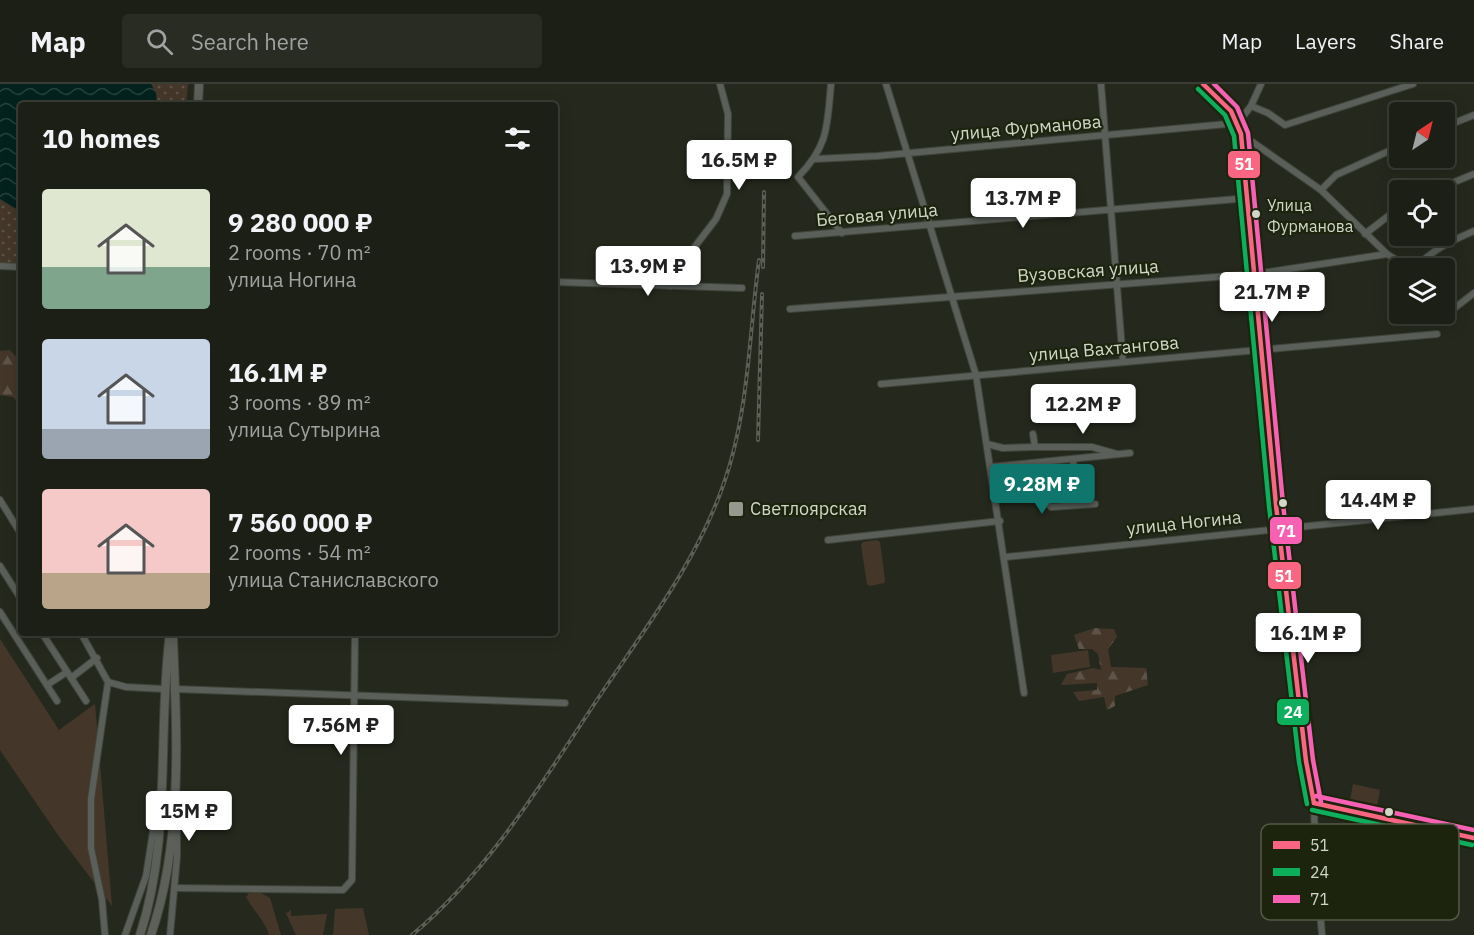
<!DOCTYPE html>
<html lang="en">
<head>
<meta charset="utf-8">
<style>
	body { margin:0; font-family:"IBM Plex Sans",sans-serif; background:#292c23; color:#f1f3f6; height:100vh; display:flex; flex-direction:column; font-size:22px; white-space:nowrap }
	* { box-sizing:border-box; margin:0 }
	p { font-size:20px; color:#a0a2a1 }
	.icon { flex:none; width:33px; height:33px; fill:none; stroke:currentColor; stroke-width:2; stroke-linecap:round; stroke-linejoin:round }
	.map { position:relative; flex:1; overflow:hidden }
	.drawer { position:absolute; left:18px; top:18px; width:540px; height:534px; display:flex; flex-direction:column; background:#1c1f16; border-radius:6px; box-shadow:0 3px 15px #0003,0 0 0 2px #3a3d35 }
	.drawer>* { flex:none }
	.needle { width:39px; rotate:35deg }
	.tools { position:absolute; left:1389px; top:18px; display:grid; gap:12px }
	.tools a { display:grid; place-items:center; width:66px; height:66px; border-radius:6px; background:#1c1f16; box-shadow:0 3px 15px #0003,0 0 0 2px #3a3d35; font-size:30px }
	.price { position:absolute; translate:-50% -51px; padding:0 14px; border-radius:6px; background:#fff; color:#222; font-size:20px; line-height:39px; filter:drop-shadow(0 2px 3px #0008) }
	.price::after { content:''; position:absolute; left:50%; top:36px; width:18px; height:14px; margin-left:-9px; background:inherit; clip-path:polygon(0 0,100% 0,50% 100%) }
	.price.on { background:#0f766e; color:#fff }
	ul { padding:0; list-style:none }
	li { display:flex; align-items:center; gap:18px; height:150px; padding:0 24px }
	li span { display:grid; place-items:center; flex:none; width:168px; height:120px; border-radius:6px; color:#555 }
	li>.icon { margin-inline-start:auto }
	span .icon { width:72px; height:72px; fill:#fffc; stroke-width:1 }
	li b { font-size:26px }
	h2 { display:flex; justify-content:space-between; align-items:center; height:72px; padding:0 24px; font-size:26px }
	header { display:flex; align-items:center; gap:36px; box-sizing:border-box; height:84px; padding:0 30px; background:#1c1f16; border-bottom:2px solid #3a3d35 }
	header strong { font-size:28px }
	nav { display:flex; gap:33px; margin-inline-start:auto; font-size:21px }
	.search { width:420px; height:54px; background:#292c23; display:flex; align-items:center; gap:15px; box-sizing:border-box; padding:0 21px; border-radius:6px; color:#a0a2a1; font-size:22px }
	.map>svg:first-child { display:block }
	.green { fill:#44372a }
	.forest { fill:url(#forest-firs) }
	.park { fill:url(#park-dots) }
	.water { fill:url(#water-waves) }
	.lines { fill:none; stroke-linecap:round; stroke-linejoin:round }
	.minor-casing { stroke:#404439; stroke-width:8 }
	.tertiary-casing { stroke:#404439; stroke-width:8 }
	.secondary-casing { stroke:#404439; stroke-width:10 }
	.minor { stroke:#5a5f59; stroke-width:6 }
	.tertiary { stroke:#5a5f59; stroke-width:7 }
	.secondary { stroke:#5c6059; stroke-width:8 }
	.rail-casing { stroke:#5b5f58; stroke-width:4 }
	.rail { stroke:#1d240e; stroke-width:1.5; stroke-dasharray:4.5; stroke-linecap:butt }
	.bus-1-casing { stroke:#1d240e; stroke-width:9 }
	.bus-2-casing { stroke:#1d240e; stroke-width:9 }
	.bus-3-casing { stroke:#1d240e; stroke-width:9 }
	.bus-1 { stroke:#fa6682; stroke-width:4.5 }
	.bus-2 { stroke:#0daf5c; stroke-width:4.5 }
	.bus-3 { stroke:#f860b3; stroke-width:4.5 }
	.bus-dot { fill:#d1d6c9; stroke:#1d240e; stroke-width:2 }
	.poi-dot { fill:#95998d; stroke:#1d240e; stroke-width:2 }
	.labels { text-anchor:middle; stroke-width:4.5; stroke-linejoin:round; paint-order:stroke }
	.bus-label { font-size:16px; fill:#d1d6c9; stroke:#1d240e; text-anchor:start }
	.street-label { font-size:18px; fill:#d1d6c9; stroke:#1d240e }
	.poi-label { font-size:18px; fill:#d1d6c9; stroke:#1d240e; text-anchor:start }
	.key { fill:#1d240e; stroke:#535946; stroke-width:1.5 }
	.key-label { font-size:16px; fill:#d1d6c9 }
	.line-badge { stroke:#1d240e; stroke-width:2 }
	.badge-label { font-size:16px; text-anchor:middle; font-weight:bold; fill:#fff }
</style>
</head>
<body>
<header>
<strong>Map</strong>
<div class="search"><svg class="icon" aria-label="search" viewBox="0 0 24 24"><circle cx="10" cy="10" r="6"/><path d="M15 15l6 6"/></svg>Search here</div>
<nav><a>Map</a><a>Layers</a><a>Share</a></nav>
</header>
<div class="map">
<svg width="1474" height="851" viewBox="0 0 1474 851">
	<defs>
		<pattern id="forest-firs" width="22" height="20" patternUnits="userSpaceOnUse" patternTransform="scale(1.5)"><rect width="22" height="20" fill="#44372a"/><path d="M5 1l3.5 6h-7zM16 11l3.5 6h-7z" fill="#5e5348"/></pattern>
		<pattern id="park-dots" width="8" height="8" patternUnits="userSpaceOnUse" patternTransform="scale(1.5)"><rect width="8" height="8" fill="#44372a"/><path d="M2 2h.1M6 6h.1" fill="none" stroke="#5e5348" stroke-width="1.8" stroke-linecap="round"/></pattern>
		<pattern id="water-waves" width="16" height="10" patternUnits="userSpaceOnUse" patternTransform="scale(1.5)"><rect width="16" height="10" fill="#03221e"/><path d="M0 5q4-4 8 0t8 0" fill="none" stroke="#27413d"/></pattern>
	</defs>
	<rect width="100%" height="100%" fill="#25291d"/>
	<g class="green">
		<polygon points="877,456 880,458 885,496 884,499 870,502 867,500 861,461 863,458"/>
		<polygon points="0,555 59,646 95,620 112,822 58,751 0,666"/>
		<polygon points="1088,566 1090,583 1053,589 1051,571"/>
		<polygon points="1353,700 1380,706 1377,722 1350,716"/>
		<path d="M249,809H261L270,814L281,851H269C265,837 253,826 246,813Z"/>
		<polygon points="363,824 369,851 333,851 335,825"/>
		<polygon points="291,826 291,832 327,830 323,851 296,851 285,827 287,829"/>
	</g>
	<g class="forest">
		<polygon points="10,266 21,278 21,322 13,313 0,311 0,267"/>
		<polygon points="1095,544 1114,545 1117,553 1108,565 1111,583 1146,584 1148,601 1115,612 1115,622 1107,626 1104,613 1079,617 1073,608 1097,606 1097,599 1061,601 1067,590 1093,584 1101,586 1098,570 1092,565 1079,565 1074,551"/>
	</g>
	<g class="park">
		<polygon points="0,0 188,0 186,21 21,21 21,179 0,179"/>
		<path d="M1070,379L1077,396H1085L1089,399V418C1077,419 1070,416 1056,418L1051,414V383Z"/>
	</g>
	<polygon class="water" points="0,0 151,0 156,9 157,21 21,21 21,128 0,115"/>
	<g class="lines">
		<g class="minor-casing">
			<g id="minor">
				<path d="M831,0C827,42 829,61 798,93L842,149"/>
				<polyline points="886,0 976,291 1024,609"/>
				<polyline points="1101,0 1123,278"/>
				<polyline points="1251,22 1268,29 1285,41 1413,0"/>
				<polyline points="1444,43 1474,31"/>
				<polyline points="1241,50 1321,106 1387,170 1409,184"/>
				<polyline points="815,75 877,72 1238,39 1251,22 1261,0"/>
				<polyline points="1321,106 1336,91 1400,62"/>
				<polyline points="1435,106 1474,90"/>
				<polyline points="1365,150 1400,123"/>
				<polyline points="795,152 1249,114"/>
				<polyline points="0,182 21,183"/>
				<path d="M1415,184C1432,166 1451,157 1474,147"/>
				<polyline points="555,198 742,204"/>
				<polyline points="670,202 671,194 716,135 727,110 728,30 720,0"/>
				<polyline points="1444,221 1452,226 1474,209"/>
				<polyline points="790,225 1256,190 1387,170"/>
				<polyline points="881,300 1437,250"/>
				<polyline points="1033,350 1035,363 1092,363 1117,370"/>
				<polyline points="987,360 1003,364 1035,363"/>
				<polyline points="1073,375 1075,394"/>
				<polyline points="1044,378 1047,419 1051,423 1095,420"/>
				<polyline points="991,383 1130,369"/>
				<polyline points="0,416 21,450"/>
				<polyline points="828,456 1000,437"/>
				<polyline points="1006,473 1474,425"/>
				<polyline points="0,482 21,515"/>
				<polyline points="0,528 57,617"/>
				<polyline points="42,549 86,617"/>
				<polyline points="81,549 108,598 91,715 91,764 102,816 105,851"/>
				<polyline points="71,594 97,574"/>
				<polyline points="108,598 126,603 164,605"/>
				<polyline points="47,601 67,588"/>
				<polyline points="175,605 565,619"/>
				<polyline points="1314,719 1315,763 1322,851"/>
				<polyline points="175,804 343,806 352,796 355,549"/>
				<polyline points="125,851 146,792 159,709"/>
				<polyline points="170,851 177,773 177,735"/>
			</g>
		</g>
		<g class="tertiary-casing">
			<polyline id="tertiary" points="1203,0 1231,27 1241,50 1276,421 1306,677 1314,719 1474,754"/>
		</g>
		<g class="secondary-casing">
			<g id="secondary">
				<polyline points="198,21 199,0"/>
				<path d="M140,851C172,753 157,650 170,549"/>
				<path d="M151,851C183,757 177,652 173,554"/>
			</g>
		</g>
		<use href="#minor" class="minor"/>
		<use href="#tertiary" class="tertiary"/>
		<use href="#secondary" class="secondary"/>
		<g class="rail-casing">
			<g id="rail">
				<polyline points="763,183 764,108"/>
				<polyline points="758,356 762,210"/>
				<path d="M412,851C492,784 544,695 601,610C647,542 697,477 724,399C749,328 749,250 759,176"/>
			</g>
		</g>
		<use href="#rail" class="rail"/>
		<g class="bus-1-casing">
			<g id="bus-1">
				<polyline points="1203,0 1231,27 1241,50 1276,421 1306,677 1314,719"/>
				<polyline points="1314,719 1474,754"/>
			</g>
		</g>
		<g class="bus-2-casing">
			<g id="bus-2">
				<polyline points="1198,5 1225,31 1234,52 1269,422 1299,678 1307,720"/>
				<polyline points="1312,726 1472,761"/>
			</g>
		</g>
		<g class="bus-3-casing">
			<g id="bus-3">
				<polyline points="1214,0 1237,23 1248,49 1283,420 1313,676 1321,718"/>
				<polyline points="1316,712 1474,746"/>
			</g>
		</g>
		<use href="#bus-1" class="bus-1"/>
		<use href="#bus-2" class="bus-2"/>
		<use href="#bus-3" class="bus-3"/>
	</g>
	<g class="bus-dot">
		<circle cx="1256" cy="130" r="5"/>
		<circle cx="1283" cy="419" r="5"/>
		<circle cx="1389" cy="728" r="5"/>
	</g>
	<rect class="poi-dot" x="728" y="417" width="16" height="16" rx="3"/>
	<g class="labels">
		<g class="bus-label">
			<text x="1267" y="127">Улица<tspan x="1267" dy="21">Фурманова</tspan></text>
		</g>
		<g class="street-label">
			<text transform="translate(1026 44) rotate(-5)" y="6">улица Фурманова</text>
			<text transform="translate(877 131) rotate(-5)" y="6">Беговая улица</text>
			<text transform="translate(1088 187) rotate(-4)" y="6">Вузовская улица</text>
			<text transform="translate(1104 265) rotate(-5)" y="6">улица Вахтангова</text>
			<text transform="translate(1184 439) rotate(-6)" y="6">улица Ногина</text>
		</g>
		<g class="poi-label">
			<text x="750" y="431">Светлоярская</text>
		</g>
	</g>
	<rect x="1261" y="740" width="198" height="96" rx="9" class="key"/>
	<rect x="1273" y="757" width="27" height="8" fill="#fa6682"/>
	<rect x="1273" y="784" width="27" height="8" fill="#0daf5c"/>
	<rect x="1273" y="811" width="27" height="8" fill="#f860b3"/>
	<g class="key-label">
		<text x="1310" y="767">51</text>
		<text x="1310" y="794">24</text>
		<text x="1310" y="821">71</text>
	</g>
	<g class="line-badge">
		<rect x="1227" y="66" width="34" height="29" rx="6" fill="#fa6682"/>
		<rect x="1269" y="432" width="34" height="29" rx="6" fill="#f860b3"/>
		<rect x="1267" y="477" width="35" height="29" rx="6" fill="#fa6682"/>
		<rect x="1276" y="614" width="34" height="28" rx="6" fill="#0daf5c"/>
	</g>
	<g class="badge-label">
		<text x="1244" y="86">51</text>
		<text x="1286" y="453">71</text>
		<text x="1284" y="498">51</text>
		<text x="1293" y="634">24</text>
	</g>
</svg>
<div class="tools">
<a><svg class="needle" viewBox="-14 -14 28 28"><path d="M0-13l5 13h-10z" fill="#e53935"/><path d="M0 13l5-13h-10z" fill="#a0a2a1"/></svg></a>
<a><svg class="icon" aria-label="locate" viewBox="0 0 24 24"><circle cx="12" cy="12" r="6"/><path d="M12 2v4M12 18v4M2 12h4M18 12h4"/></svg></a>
<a><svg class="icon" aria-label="layers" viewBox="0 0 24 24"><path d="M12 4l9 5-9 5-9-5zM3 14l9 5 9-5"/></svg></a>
</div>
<b class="price" style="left:739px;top:107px">16.5M ₽</b>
<b class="price" style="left:1023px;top:145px">13.7M ₽</b>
<b class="price" style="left:648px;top:213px">13.9M ₽</b>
<b class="price" style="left:1272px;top:239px">21.7M ₽</b>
<b class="price" style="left:1083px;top:351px">12.2M ₽</b>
<b class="price on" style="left:1042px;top:431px">9.28M ₽</b>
<b class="price" style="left:1378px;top:447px">14.4M ₽</b>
<b class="price" style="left:1308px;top:580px">16.1M ₽</b>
<b class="price" style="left:341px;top:672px">7.56M ₽</b>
<b class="price" style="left:189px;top:758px">15M ₽</b>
<section class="drawer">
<h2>10 homes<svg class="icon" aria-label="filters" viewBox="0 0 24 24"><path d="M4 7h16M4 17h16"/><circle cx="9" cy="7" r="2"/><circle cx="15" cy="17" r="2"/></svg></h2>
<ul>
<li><span style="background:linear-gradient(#dfe7d0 65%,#7fa58c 0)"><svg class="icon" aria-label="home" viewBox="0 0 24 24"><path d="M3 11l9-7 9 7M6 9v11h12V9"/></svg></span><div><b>9 280 000 ₽</b><p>2 rooms · 70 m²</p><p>улица Ногина</p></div></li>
<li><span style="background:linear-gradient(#c9d6e8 75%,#9aa5b1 0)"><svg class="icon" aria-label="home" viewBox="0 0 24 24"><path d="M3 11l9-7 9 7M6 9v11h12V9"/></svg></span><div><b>16.1M ₽</b><p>3 rooms · 89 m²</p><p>улица Сутырина</p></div></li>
<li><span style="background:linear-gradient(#f6c9c9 70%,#b9a48a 0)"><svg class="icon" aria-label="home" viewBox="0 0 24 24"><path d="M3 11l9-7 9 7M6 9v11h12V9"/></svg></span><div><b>7 560 000 ₽</b><p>2 rooms · 54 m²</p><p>улица Станиславского</p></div></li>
</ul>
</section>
</div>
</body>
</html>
